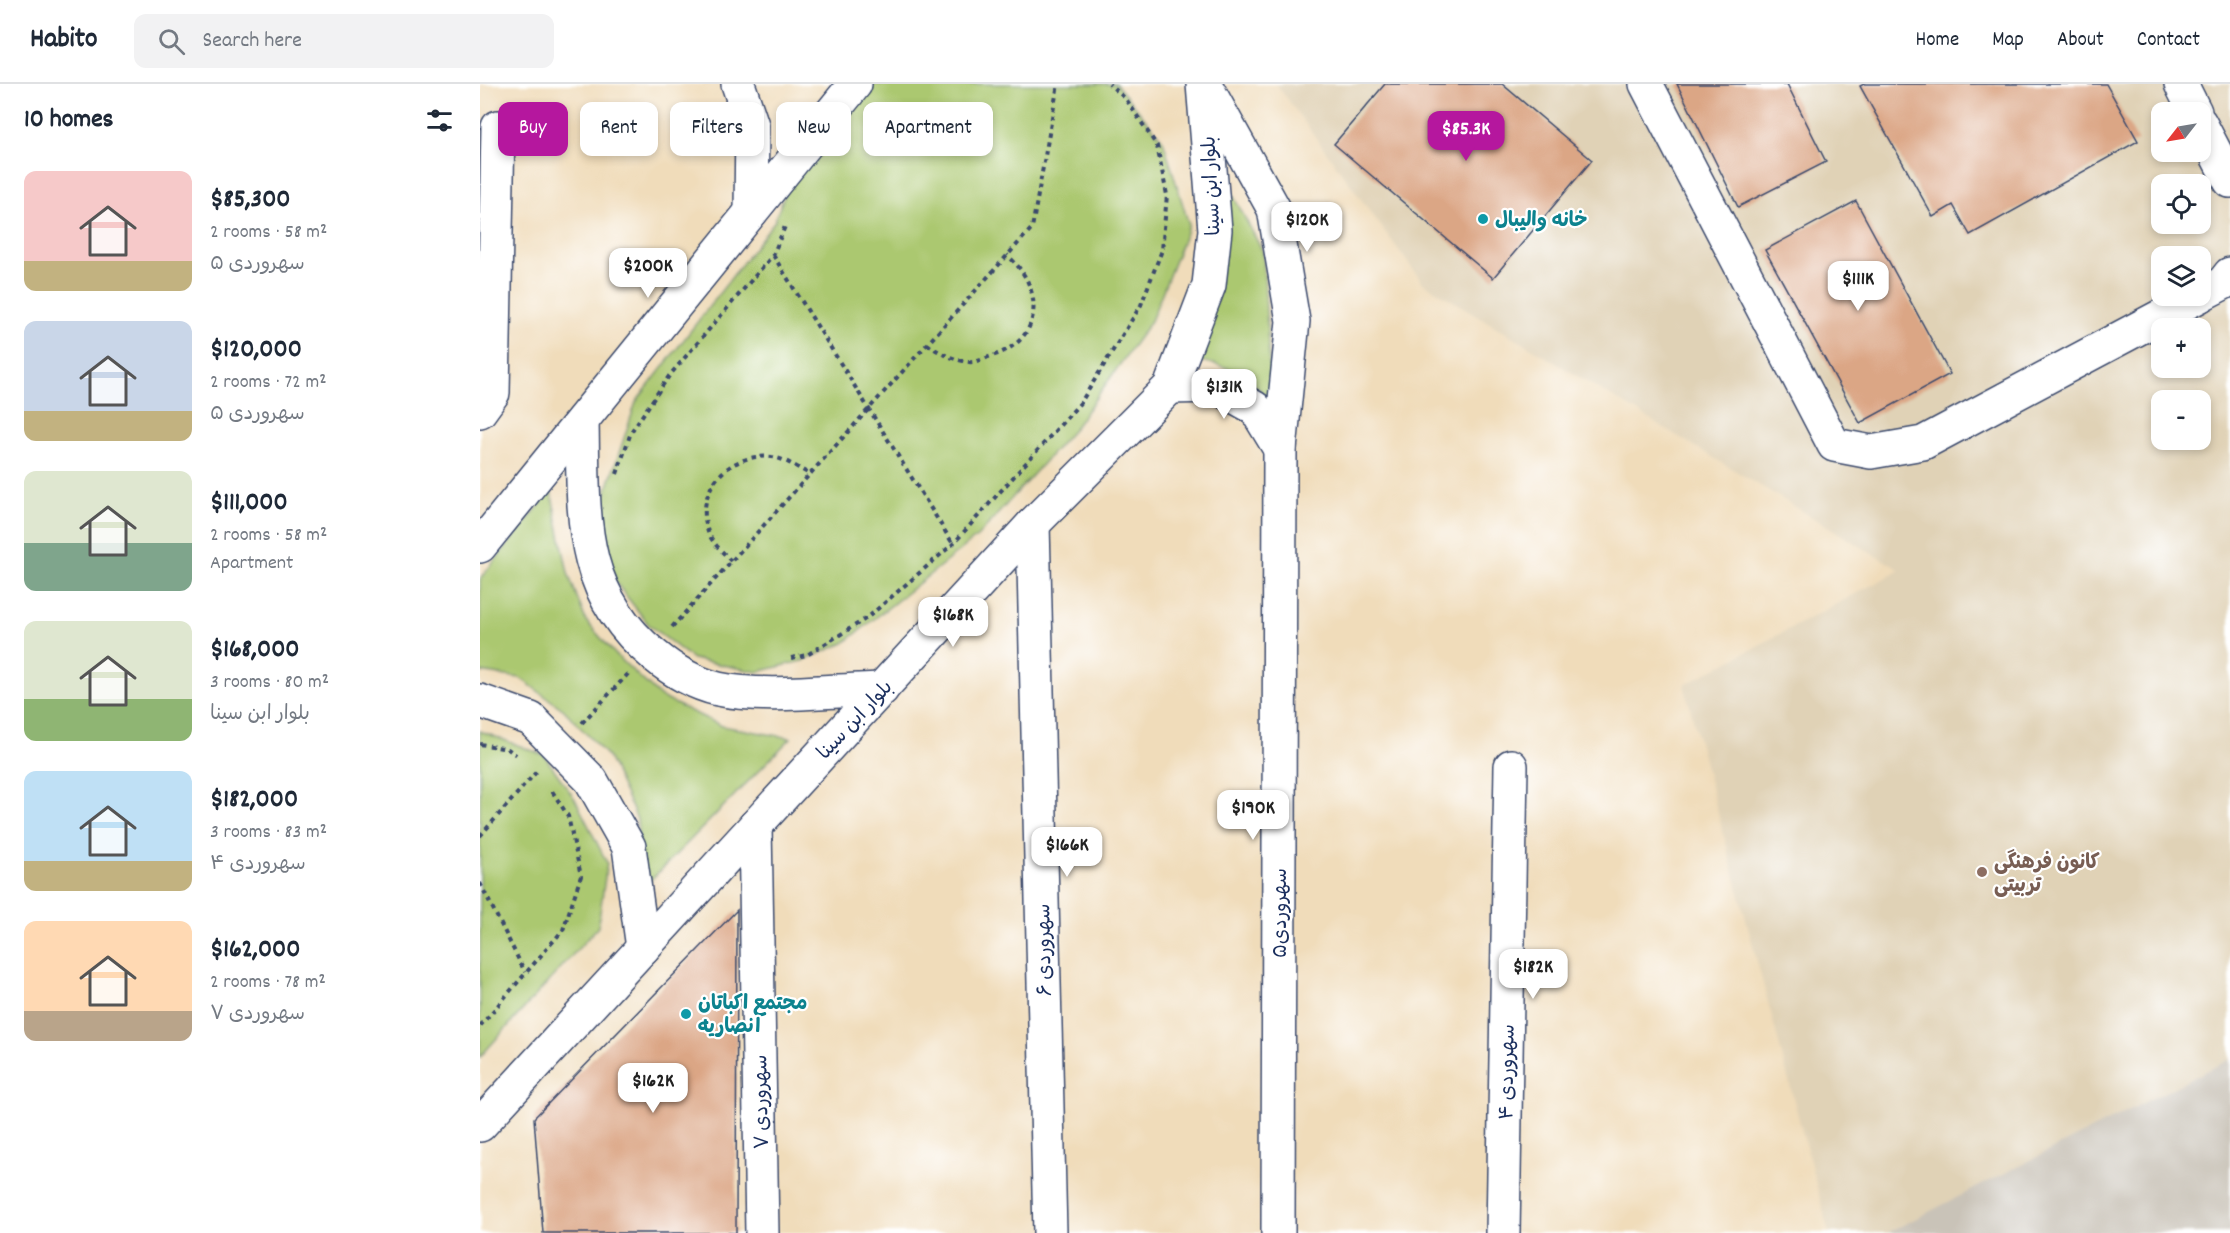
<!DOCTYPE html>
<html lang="en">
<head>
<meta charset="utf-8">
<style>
	body { margin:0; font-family:Dekko,"Playpen Sans Arabic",sans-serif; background:#f2f2f3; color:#1f2937; height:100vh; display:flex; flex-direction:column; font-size:22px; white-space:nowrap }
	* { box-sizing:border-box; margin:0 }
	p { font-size:20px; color:#747a83 }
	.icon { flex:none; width:33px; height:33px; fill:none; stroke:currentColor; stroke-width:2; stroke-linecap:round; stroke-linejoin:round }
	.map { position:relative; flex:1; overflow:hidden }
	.sheet { display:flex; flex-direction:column; background:#fff; width:480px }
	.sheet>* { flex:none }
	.guide { position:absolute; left:18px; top:18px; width:570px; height:54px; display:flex; gap:12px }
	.needle { width:39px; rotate:239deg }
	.tools { position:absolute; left:1671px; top:18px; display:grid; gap:12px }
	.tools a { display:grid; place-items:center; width:60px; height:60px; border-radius:12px; background:#fff; box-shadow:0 3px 9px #0003; font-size:30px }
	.price { position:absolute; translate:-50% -51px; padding:0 14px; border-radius:12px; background:#fff; color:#222; font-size:20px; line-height:39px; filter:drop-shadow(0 2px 3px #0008) }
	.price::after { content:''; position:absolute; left:50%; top:36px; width:18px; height:14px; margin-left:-9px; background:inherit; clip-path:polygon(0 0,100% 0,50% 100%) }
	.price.current { background:#b5179e; color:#fff }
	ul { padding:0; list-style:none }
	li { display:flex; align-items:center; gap:18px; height:150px; padding:0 24px }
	li span { display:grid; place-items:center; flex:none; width:168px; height:120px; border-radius:12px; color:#555 }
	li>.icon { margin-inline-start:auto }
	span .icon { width:72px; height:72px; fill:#fffc; stroke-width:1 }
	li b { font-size:26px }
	h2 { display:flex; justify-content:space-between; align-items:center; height:72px; padding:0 24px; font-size:26px }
	.pill { padding:0 21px; border-radius:12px; background:#fff; box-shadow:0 3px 9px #0003; font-size:21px; line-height:54px }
	.pill.current { background:#b5179e; color:#fff }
	header { display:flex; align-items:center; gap:36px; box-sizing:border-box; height:84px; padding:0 30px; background:#fff; border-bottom:2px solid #e0e1e3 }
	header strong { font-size:28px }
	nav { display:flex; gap:33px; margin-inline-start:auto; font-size:21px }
	.search { width:420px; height:54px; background:#f2f2f3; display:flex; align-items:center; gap:15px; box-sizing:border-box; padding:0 21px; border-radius:12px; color:#747a83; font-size:22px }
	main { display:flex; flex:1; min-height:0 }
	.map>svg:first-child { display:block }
	.built { fill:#e0d2b6; fill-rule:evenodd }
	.industrial { fill:#c9c3b8 }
	.green { fill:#abc86f; stroke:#637c66; stroke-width:1.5 }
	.building { fill:#dba685 }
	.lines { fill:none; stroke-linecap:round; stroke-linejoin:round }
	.minor-casing { stroke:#3b496c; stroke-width:36 }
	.path { stroke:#3b496c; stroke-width:4; stroke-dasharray:4.5 4.5; stroke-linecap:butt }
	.minor { stroke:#fff; stroke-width:33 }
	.culture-dot { fill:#0f9aa8; stroke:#fff; stroke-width:2 }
	.education-dot { fill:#8d6e63; stroke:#fff; stroke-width:2 }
	.labels { text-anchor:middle; stroke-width:4.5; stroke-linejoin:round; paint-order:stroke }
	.street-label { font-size:20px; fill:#1b2f5e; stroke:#fff }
	.culture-label { font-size:20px; font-weight:bold; fill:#0d838f; stroke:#fff; text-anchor:start }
	.education-label { font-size:20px; font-weight:bold; fill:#785e54; stroke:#fff; text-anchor:start }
</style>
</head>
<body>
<header>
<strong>Habito</strong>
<div class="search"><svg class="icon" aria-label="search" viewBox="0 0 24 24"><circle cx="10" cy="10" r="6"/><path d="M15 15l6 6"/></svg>Search here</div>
<nav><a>Home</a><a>Map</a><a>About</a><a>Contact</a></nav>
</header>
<main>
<section class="sheet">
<h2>10 homes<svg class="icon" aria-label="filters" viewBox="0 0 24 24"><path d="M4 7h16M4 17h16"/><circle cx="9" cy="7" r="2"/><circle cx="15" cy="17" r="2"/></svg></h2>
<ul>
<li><span style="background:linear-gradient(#f6c9c9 75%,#c2b280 0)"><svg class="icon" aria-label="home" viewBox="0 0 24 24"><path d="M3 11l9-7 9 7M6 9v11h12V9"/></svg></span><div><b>$85,300</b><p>2 rooms · 58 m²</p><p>سهروردی ۵</p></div></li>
<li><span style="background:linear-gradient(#c9d6e8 75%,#c2b280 0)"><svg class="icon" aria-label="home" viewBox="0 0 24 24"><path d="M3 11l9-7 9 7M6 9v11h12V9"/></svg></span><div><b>$120,000</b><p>2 rooms · 72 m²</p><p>سهروردی ۵</p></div></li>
<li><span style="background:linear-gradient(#dfe7d0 60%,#7fa58c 0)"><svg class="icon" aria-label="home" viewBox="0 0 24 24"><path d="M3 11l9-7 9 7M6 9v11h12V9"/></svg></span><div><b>$111,000</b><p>2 rooms · 58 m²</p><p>Apartment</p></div></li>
<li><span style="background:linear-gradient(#dfe7d0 65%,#8fb573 0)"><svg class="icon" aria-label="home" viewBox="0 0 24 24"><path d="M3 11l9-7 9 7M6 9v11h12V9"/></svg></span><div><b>$168,000</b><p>3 rooms · 80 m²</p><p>بلوار ابن سینا</p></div></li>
<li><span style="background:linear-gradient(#bfe0f5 75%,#c2b280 0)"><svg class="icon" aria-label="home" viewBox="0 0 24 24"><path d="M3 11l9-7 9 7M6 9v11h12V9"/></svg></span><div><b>$182,000</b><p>3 rooms · 83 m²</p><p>سهروردی ۴</p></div></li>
<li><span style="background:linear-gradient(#ffd9b3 75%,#b9a48a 0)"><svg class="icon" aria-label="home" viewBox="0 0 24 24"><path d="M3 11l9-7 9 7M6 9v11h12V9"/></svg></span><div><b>$162,000</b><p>2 rooms · 78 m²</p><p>سهروردی ۷</p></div></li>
</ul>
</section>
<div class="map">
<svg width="1750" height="1149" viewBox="0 0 1750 1149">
	<rect width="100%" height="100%" fill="#fff"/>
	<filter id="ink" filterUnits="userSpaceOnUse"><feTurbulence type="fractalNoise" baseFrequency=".0167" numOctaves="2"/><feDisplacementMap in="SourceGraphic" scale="12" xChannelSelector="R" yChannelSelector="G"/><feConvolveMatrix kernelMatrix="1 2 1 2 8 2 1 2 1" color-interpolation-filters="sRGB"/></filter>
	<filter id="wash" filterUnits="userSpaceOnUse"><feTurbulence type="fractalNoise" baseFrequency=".008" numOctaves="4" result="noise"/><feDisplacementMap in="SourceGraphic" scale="24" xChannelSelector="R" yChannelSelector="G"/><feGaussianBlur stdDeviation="1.35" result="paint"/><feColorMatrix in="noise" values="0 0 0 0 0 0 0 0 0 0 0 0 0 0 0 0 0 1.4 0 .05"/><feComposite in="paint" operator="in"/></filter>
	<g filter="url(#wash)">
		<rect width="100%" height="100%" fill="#f0dcba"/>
		<path class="built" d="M796,0H1750V975L1407,1149H1349L1204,601L1420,486L943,199ZM1682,28H1720V68H1682ZM1682,100H1720V140H1682ZM1682,172H1720V212H1682ZM1682,244H1720V284H1682ZM1682,316H1720V356H1682Z"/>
		<polygon class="industrial" points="1750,975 1750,1149 1407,1149"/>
		<g class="green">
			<polygon points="388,0 636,0 683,56 709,141 671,237 593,346 498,452 364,559 322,577 277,588 213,575 169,541 136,499 119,429 156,318 294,138 312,92"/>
			<path d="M745,96L783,168L791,318C767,289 749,281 712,276Z"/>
			<polygon points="71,407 88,489 106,537 136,571 181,613 242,642 311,654 162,805 157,735 128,673 84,626 40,594 0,588 0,495"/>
			<polygon points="0,647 64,671 95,715 127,779 118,843 0,973"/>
		</g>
		<g id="blocks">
			<g class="building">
				<polygon points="905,0 1022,0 1112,76 1013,194 854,60"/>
				<polygon points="1197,0 1307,0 1346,78 1258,123"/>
				<polygon points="1384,0 1626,0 1658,57 1490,151 1473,121 1453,133 1380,2"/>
				<polygon points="1376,117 1470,290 1380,339 1285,166"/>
				<polygon points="257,826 256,1149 63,1149 54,1034"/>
			</g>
		</g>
	</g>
	<g filter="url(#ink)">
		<use href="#blocks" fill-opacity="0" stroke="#3b496c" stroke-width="1.5"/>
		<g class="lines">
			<g class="minor-casing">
				<g id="minor">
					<polyline points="258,0 272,41 271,128"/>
					<polyline points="1166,0 1354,361 1391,368 1443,359 1719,212"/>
					<polyline points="1701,0 1715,28"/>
					<polyline points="728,6 794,125 813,237 800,365 798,1149"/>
					<polyline points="1720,39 1750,97"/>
					<polyline points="1720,211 1743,199 1750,190"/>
					<polyline points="690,303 736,302 775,324 800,365"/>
					<polyline points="0,327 13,309 18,43"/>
					<path d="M102,337C104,428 96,507 174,571C193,587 213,599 238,605C282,615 355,606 402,605"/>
					<polyline points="553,440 570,1149"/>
					<polyline points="0,462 375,0"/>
					<polyline points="0,617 51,635 111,696 149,763 163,864"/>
					<polyline points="275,742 282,1149"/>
					<polyline points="0,1041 553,440 690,303 729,201 735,146 723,0"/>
					<polyline points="1023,1149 1031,682"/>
				</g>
			</g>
			<g class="path">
				<polyline points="293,171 473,460"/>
				<path d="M447,260C460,269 473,276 489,278C496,279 505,274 512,272C564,256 565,204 527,171"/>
				<polyline points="137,390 151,348 189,292 293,171 306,140"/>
				<path d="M251,477C244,469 232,459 228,448C214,406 248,368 292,373C304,374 319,385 330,390"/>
				<polyline points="192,543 552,144 578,0"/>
				<polyline points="311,574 327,571 387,534 473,460 601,318 661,221 682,166 687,111 677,62 646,15 629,0"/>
				<polyline points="102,639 148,590"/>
				<polyline points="0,660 28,665 36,671"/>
				<polyline points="0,752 58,686"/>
				<polyline points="0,799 45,888"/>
				<polyline points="0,942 83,846 101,792 88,732 72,707"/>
			</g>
			<use href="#minor" class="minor"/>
		</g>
	</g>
	<g class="culture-dot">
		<circle cx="1003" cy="135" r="6"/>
		<circle cx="206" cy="930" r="6"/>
	</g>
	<circle class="education-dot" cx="1502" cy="788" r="6"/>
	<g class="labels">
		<g class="street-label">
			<text transform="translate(730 102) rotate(-93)" y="7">بلوار ابن سینا</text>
			<text transform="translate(374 635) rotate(-47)" y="7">بلوار ابن سینا</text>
			<text transform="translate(799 829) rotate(-90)" y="7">سهروردی۵</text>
			<text transform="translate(563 866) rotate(-91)" y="7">سهروردی ۶</text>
			<text transform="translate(1026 988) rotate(-89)" y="7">سهروردی ۴</text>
			<text transform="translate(280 1018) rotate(-91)" y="7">سهروردی ۷</text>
		</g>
		<g class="culture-label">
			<text x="1015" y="142">خانه والیبال</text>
			<text x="218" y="925">مجتمع اکباتان<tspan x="218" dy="23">انصاریه</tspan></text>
		</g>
		<g class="education-label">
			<text x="1514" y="784">کانون فرهنگی<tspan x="1514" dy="23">تربیتی</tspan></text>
		</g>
	</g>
</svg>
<div class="tools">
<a><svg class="needle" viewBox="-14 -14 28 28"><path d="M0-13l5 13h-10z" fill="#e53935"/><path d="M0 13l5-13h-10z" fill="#747a83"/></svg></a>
<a><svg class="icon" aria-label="locate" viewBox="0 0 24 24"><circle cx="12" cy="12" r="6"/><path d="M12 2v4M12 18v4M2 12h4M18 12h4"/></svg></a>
<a><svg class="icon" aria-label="layers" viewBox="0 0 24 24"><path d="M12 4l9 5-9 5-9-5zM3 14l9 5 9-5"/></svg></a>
<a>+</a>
<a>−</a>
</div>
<b class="price current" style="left:986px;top:78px">$85.3K</b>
<b class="price" style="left:827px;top:169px">$120K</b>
<b class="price" style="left:168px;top:215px">$200K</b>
<b class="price" style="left:1378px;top:228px">$111K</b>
<b class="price" style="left:744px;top:336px">$131K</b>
<b class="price" style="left:473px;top:564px">$168K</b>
<b class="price" style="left:773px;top:757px">$190K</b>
<b class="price" style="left:587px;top:794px">$166K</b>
<b class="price" style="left:1053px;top:916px">$182K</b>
<b class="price" style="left:173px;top:1030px">$162K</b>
<div class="guide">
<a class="pill current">Buy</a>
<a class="pill">Rent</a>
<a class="pill">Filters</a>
<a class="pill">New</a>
<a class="pill">Apartment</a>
</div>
</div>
</main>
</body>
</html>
